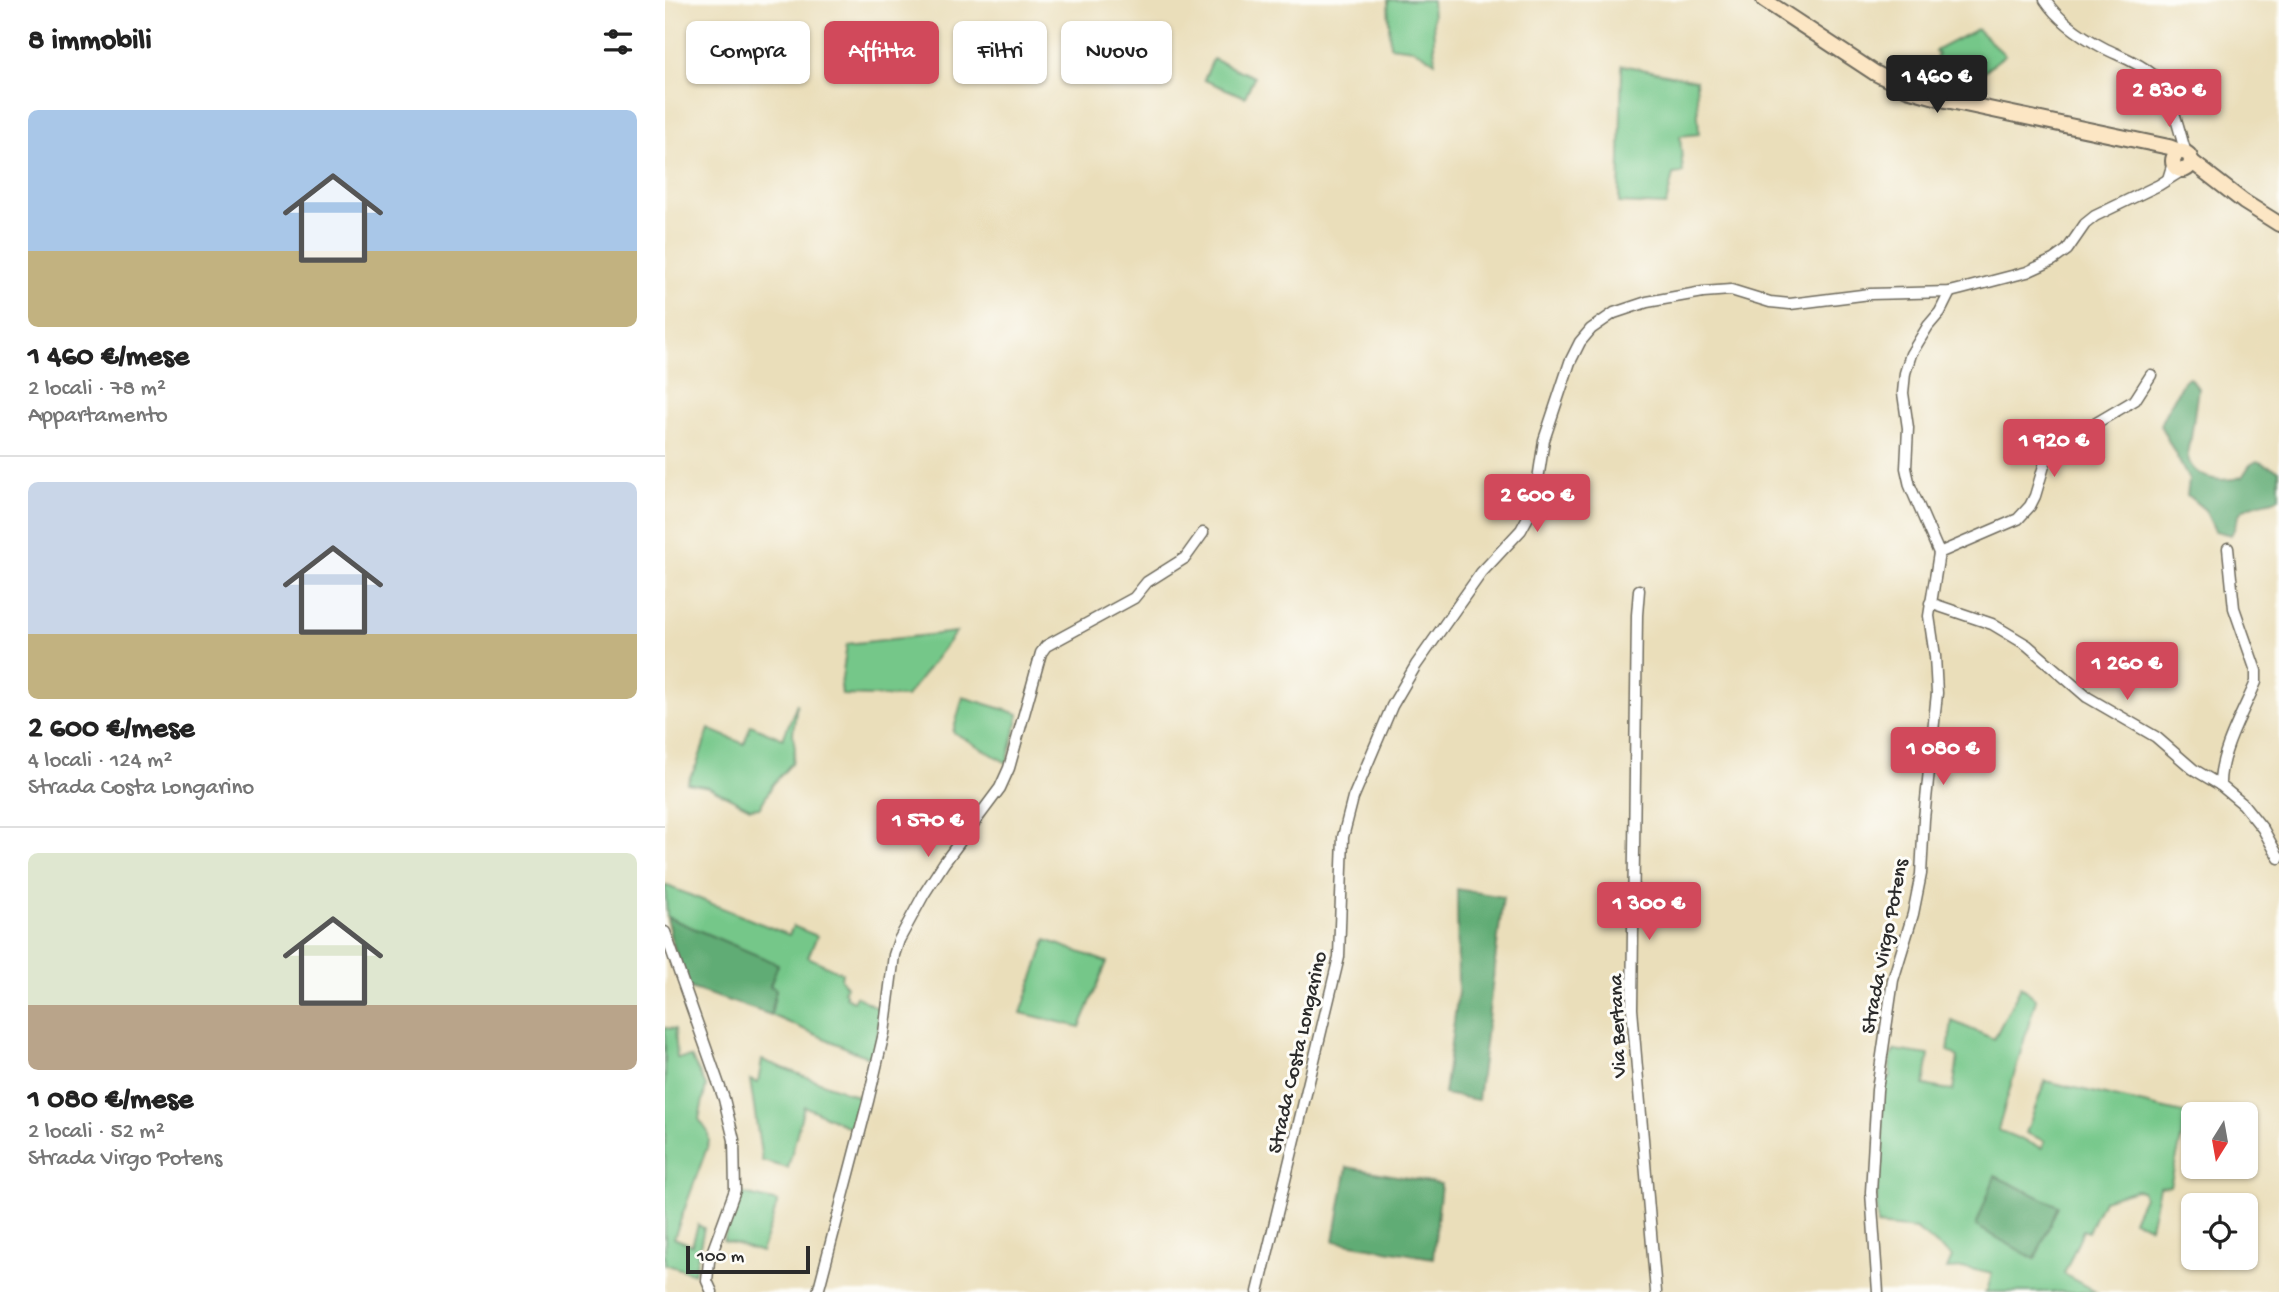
<!DOCTYPE html>
<html lang="it">
<head>
<meta charset="utf-8">
<style>
	body { margin:0; font-family:"Gochi Hand",sans-serif; background:#f2f2f2; color:#222; height:100vh; display:flex; flex-direction:column; font-size:26px; white-space:nowrap }
	* { box-sizing:border-box; margin:0 }
	p { font-size:23px; color:#767676 }
	.icon { flex:none; width:38px; height:38px; fill:none; stroke:currentColor; stroke-width:2; stroke-linecap:round; stroke-linejoin:round }
	.map { position:relative; flex:1; overflow:hidden }
	.panel { display:flex; flex-direction:column; background:#fff; width:665px }
	.panel>* { flex:none }
	.banner { position:absolute; left:21px; top:21px; width:665px; height:63px; display:flex; gap:14px }
	.needle { width:46px; rotate:191deg }
	.buttons { position:absolute; left:1516px; top:1102px; display:grid; gap:14px }
	.buttons a { display:grid; place-items:center; width:77px; height:77px; border-radius:10px; background:#fff; box-shadow:0 2px 5px #0004; font-size:35px }
	.scale { position:absolute; left:21px; bottom:18px; width:124px; box-sizing:border-box; padding-left:7px; border:4px solid #2b2b2b; border-top:0; font-size:19px; line-height:24px; white-space:nowrap; color:#2b2b2b; -webkit-text-stroke:5px #fdfcf7; paint-order:stroke }
	.price { position:absolute; translate:-50% -60px; padding:0 16px; border-radius:7px; background:#d1495b; color:#fff; font-size:23px; line-height:46px; filter:drop-shadow(0 2px 4px #0008) }
	.price::after { content:''; position:absolute; left:50%; top:42px; width:21px; height:16px; margin-left:-10px; background:inherit; clip-path:polygon(0 0,100% 0,50% 100%) }
	.price.current { background:#222; color:#fff }
	ul { padding:0; list-style:none }
	li { display:grid; align-content:center; gap:14px; height:371px; padding:0 28px }
	li+li { border-top:2px solid #e0e0e0 }
	li span { display:grid; place-items:center; height:217px; border-radius:10px; color:#555 }
	li>.icon { margin-inline-start:auto }
	span .icon { width:126px; height:126px; fill:#fffc; stroke-width:1 }
	li b { font-size:30px }
	h2 { display:flex; justify-content:space-between; align-items:center; height:84px; padding:0 28px; font-size:30px }
	.chip { padding:0 24px; border-radius:10px; background:#fff; box-shadow:0 2px 5px #0004; font-size:24px; line-height:63px }
	.chip.current { background:#d1495b; color:#fff }
	main { display:flex; flex:1; min-height:0 }
	.map>svg:first-child { display:block }
	.green { fill:#75c789; stroke:#50795a; stroke-width:2 }
	.forest { fill:#60ac75; stroke:#466c50; stroke-width:2 }
	.lines { fill:none; stroke-linecap:round; stroke-linejoin:round }
	.street-casing { stroke:#6e6a5d; stroke-width:13 }
	.secondary-casing { stroke:#6e6a5d; stroke-width:18 }
	.street { stroke:#fff; stroke-width:10 }
	.secondary { stroke:#fce6c4; stroke-width:14 }
	.labels { text-anchor:middle; stroke-width:6; stroke-linejoin:round; paint-order:stroke }
	.street-label { font-size:21px; fill:#2b2b2b; stroke:#fdfcf7 }
</style>
</head>
<body>
<main>
<section class="panel">
<h2>8 immobili<svg class="icon" aria-label="filters" viewBox="0 0 24 24"><path d="M4 7h16M4 17h16"/><circle cx="9" cy="7" r="2"/><circle cx="15" cy="17" r="2"/></svg></h2>
<ul>
<li><span style="background:linear-gradient(#a9c7e8 65%,#c2b280 0)"><svg class="icon" aria-label="home" viewBox="0 0 24 24"><path d="M3 11l9-7 9 7M6 9v11h12V9"/></svg></span><div><b>1 460 €/mese</b><p>2 locali · 78 m²</p><p>Appartamento</p></div></li>
<li><span style="background:linear-gradient(#c9d6e8 70%,#c2b280 0)"><svg class="icon" aria-label="home" viewBox="0 0 24 24"><path d="M3 11l9-7 9 7M6 9v11h12V9"/></svg></span><div><b>2 600 €/mese</b><p>4 locali · 124 m²</p><p>Strada Costa Longarino</p></div></li>
<li><span style="background:linear-gradient(#dfe7d0 70%,#b9a48a 0)"><svg class="icon" aria-label="home" viewBox="0 0 24 24"><path d="M3 11l9-7 9 7M6 9v11h12V9"/></svg></span><div><b>1 080 €/mese</b><p>2 locali · 52 m²</p><p>Strada Virgo Potens</p></div></li>
</ul>
</section>
<div class="map">
<svg width="1614" height="1292" viewBox="0 0 1614 1292">
	<rect width="100%" height="100%" fill="#fdfcf7"/>
	<filter id="ink" filterUnits="userSpaceOnUse"><feTurbulence type="fractalNoise" baseFrequency=".0143" numOctaves="2"/><feDisplacementMap in="SourceGraphic" scale="14" xChannelSelector="R" yChannelSelector="G"/><feConvolveMatrix kernelMatrix="1 2 1 2 8 2 1 2 1" color-interpolation-filters="sRGB"/></filter>
	<filter id="wash" filterUnits="userSpaceOnUse"><feTurbulence type="fractalNoise" baseFrequency=".00686" numOctaves="4" result="noise"/><feDisplacementMap in="SourceGraphic" scale="28" xChannelSelector="R" yChannelSelector="G"/><feGaussianBlur stdDeviation="1.57" result="paint"/><feColorMatrix in="noise" values="0 0 0 0 0 0 0 0 0 0 0 0 0 0 0 0 0 1.4 0 .05"/><feComposite in="paint" operator="in"/></filter>
	<g filter="url(#wash)">
		<rect width="100%" height="100%" fill="#eadeba"/>
		<g class="green">
			<polygon points="723,0 767,0 770,62 749,49 725,46"/>
			<polygon points="1312,29 1340,55 1293,92 1280,88 1282,77 1266,72 1273,54 1270,51"/>
			<polygon points="548,59 589,77 580,97 539,80"/>
			<polygon points="957,65 1031,80 1034,134 1015,136 1018,173 1008,174 1001,205 954,203"/>
			<polygon points="291,632 241,697 177,695 176,685 182,644"/>
			<polygon points="298,697 354,714 342,763 288,732"/>
			<polygon points="132,703 128,733 130,749 127,763 108,784 95,807 85,808 44,787 22,783 32,764 44,729 79,744 86,725 118,739"/>
			<polygon points="0,885 124,935 128,926 152,936 143,957 177,973 176,979 181,986 179,991 181,993 181,997 188,1001 191,996 216,1010 209,1060 106,1015 111,990 105,987 112,964 2,917"/>
			<polygon points="381,940 442,962 415,1027 356,1013"/>
			<path d="M1356,986L1371,999L1333,1130L1377,1148L1380,1141L1361,1133L1380,1081L1522,1114L1505,1186L1494,1187L1485,1227L1468,1220L1479,1197L1477,1191L1471,1190L1438,1200L1423,1232L1418,1230L1399,1274L1431,1292H1319L1322,1291L1327,1274L1302,1268L1282,1269L1287,1257L1251,1229L1212,1225V1195L1218,1083L1226,1076C1224,1068 1224,1057 1230,1050L1264,1055L1259,1085L1288,1091L1293,1057L1283,1051L1287,1021L1329,1039Z"/>
			<polygon points="0,1028 10,1029 12,1058 26,1057 41,1086 34,1119 43,1132 44,1142 9,1238 27,1245 33,1225 39,1228 29,1274 0,1264"/>
			<polygon points="97,1060 197,1098 188,1129 139,1106 123,1168 97,1161 85,1080 93,1083"/>
			<polygon points="75,1193 113,1202 96,1252 58,1240"/>
		</g>
		<g class="forest">
			<path d="M1524,377L1533,388L1526,438C1511,474 1550,486 1577,477L1585,465L1592,461L1614,470V498C1603,503 1582,503 1575,513C1571,519 1571,528 1566,535L1550,531L1540,510L1522,495L1524,480L1495,425C1501,409 1511,397 1518,381Z"/>
			<polygon points="792,889 838,897 813,1100 779,1094 793,992"/>
			<polygon points="2,917 113,964 105,986 111,989 106,1015 22,987 5,935"/>
			<polygon points="682,1167 776,1184 768,1258 669,1241"/>
			<polygon points="1330,1176 1393,1206 1370,1259 1311,1226"/>
		</g>
	</g>
	<g filter="url(#ink)">
		<g class="lines">
			<g class="street-casing">
				<g id="street">
					<path d="M1380,0C1393,20 1418,37 1439,48C1455,56 1473,62 1487,74C1507,93 1513,128 1521,153"/>
					<polyline points="1503,179 1508,163"/>
					<polyline points="1274,553 1353,519 1365,506 1370,496 1381,459 1399,442 1470,400 1486,375"/>
					<polyline points="974,590 972,615 967,1009 991,1292"/>
					<polyline points="1265,603 1327,624 1362,645 1422,697 1491,737 1528,769 1555,785 1578,804 1598,829 1614,858"/>
					<path d="M1555,785C1554,754 1579,710 1591,682V671L1569,608L1563,548"/>
					<polyline points="0,932 59,1099 69,1140 70,1190 44,1261 42,1281 47,1292"/>
					<polyline points="153,1292 203,1101 219,1033 229,955 234,940 259,894 279,863 335,788 344,768 376,653 381,646 469,598 482,582 520,558 538,533"/>
					<polyline points="593,1292 674,957 678,837 688,798 727,706 751,665 816,573 856,530 869,506 879,440 905,362 915,342 926,329 949,313 982,302 1038,292 1066,290 1105,302 1125,304 1205,294 1285,292 1297,289 1362,272 1388,260 1402,250 1420,224 1430,216 1494,185 1518,170"/>
					<polyline points="1213,1292 1206,1192 1212,1090 1228,980 1248,914 1256,874 1259,819 1272,693 1270,656 1264,616 1274,553 1245,486 1241,468 1243,428 1238,393 1240,373 1246,354 1263,326 1275,312 1285,292"/>
				</g>
			</g>
			<g class="secondary-casing">
				<g id="secondary">
					<polyline points="1099,0 1210,73 1242,89 1281,100 1504,147 1517,152"/>
					<circle cx="1517" cy="161" r="9"/>
					<polyline points="1526,161 1579,202 1614,224"/>
				</g>
			</g>
			<use href="#street" class="street"/>
			<use href="#secondary" class="secondary"/>
		</g>
	</g>
	<g class="labels">
		<g class="street-label">
			<text transform="translate(1218 946) rotate(-79)" y="7">Strada Virgo Potens</text>
			<text transform="translate(951 1026) rotate(-92)" y="7">Via Bertana</text>
			<text transform="translate(631 1052) rotate(-77)" y="7">Strada Costa Longarino</text>
		</g>
	</g>
</svg>
<div class="buttons">
<a><svg class="needle" viewBox="-14 -14 28 28"><path d="M0-13l5 13h-10z" fill="#e53935"/><path d="M0 13l5-13h-10z" fill="#767676"/></svg></a>
<a><svg class="icon" aria-label="locate" viewBox="0 0 24 24"><circle cx="12" cy="12" r="6"/><path d="M12 2v4M12 18v4M2 12h4M18 12h4"/></svg></a>
</div>
<div class="scale">100 m</div>
<b class="price current" style="left:1272px;top:115px">1 460 €</b>
<b class="price" style="left:1504px;top:129px">2 830 €</b>
<b class="price" style="left:1389px;top:479px">1 920 €</b>
<b class="price" style="left:872px;top:534px">2 600 €</b>
<b class="price" style="left:1462px;top:702px">1 260 €</b>
<b class="price" style="left:1278px;top:787px">1 080 €</b>
<b class="price" style="left:263px;top:859px">1 570 €</b>
<b class="price" style="left:984px;top:942px">1 300 €</b>
<div class="banner">
<a class="chip">Compra</a>
<a class="chip current">Affitta</a>
<a class="chip">Filtri</a>
<a class="chip">Nuovo</a>
</div>
</div>
</main>
</body>
</html>
